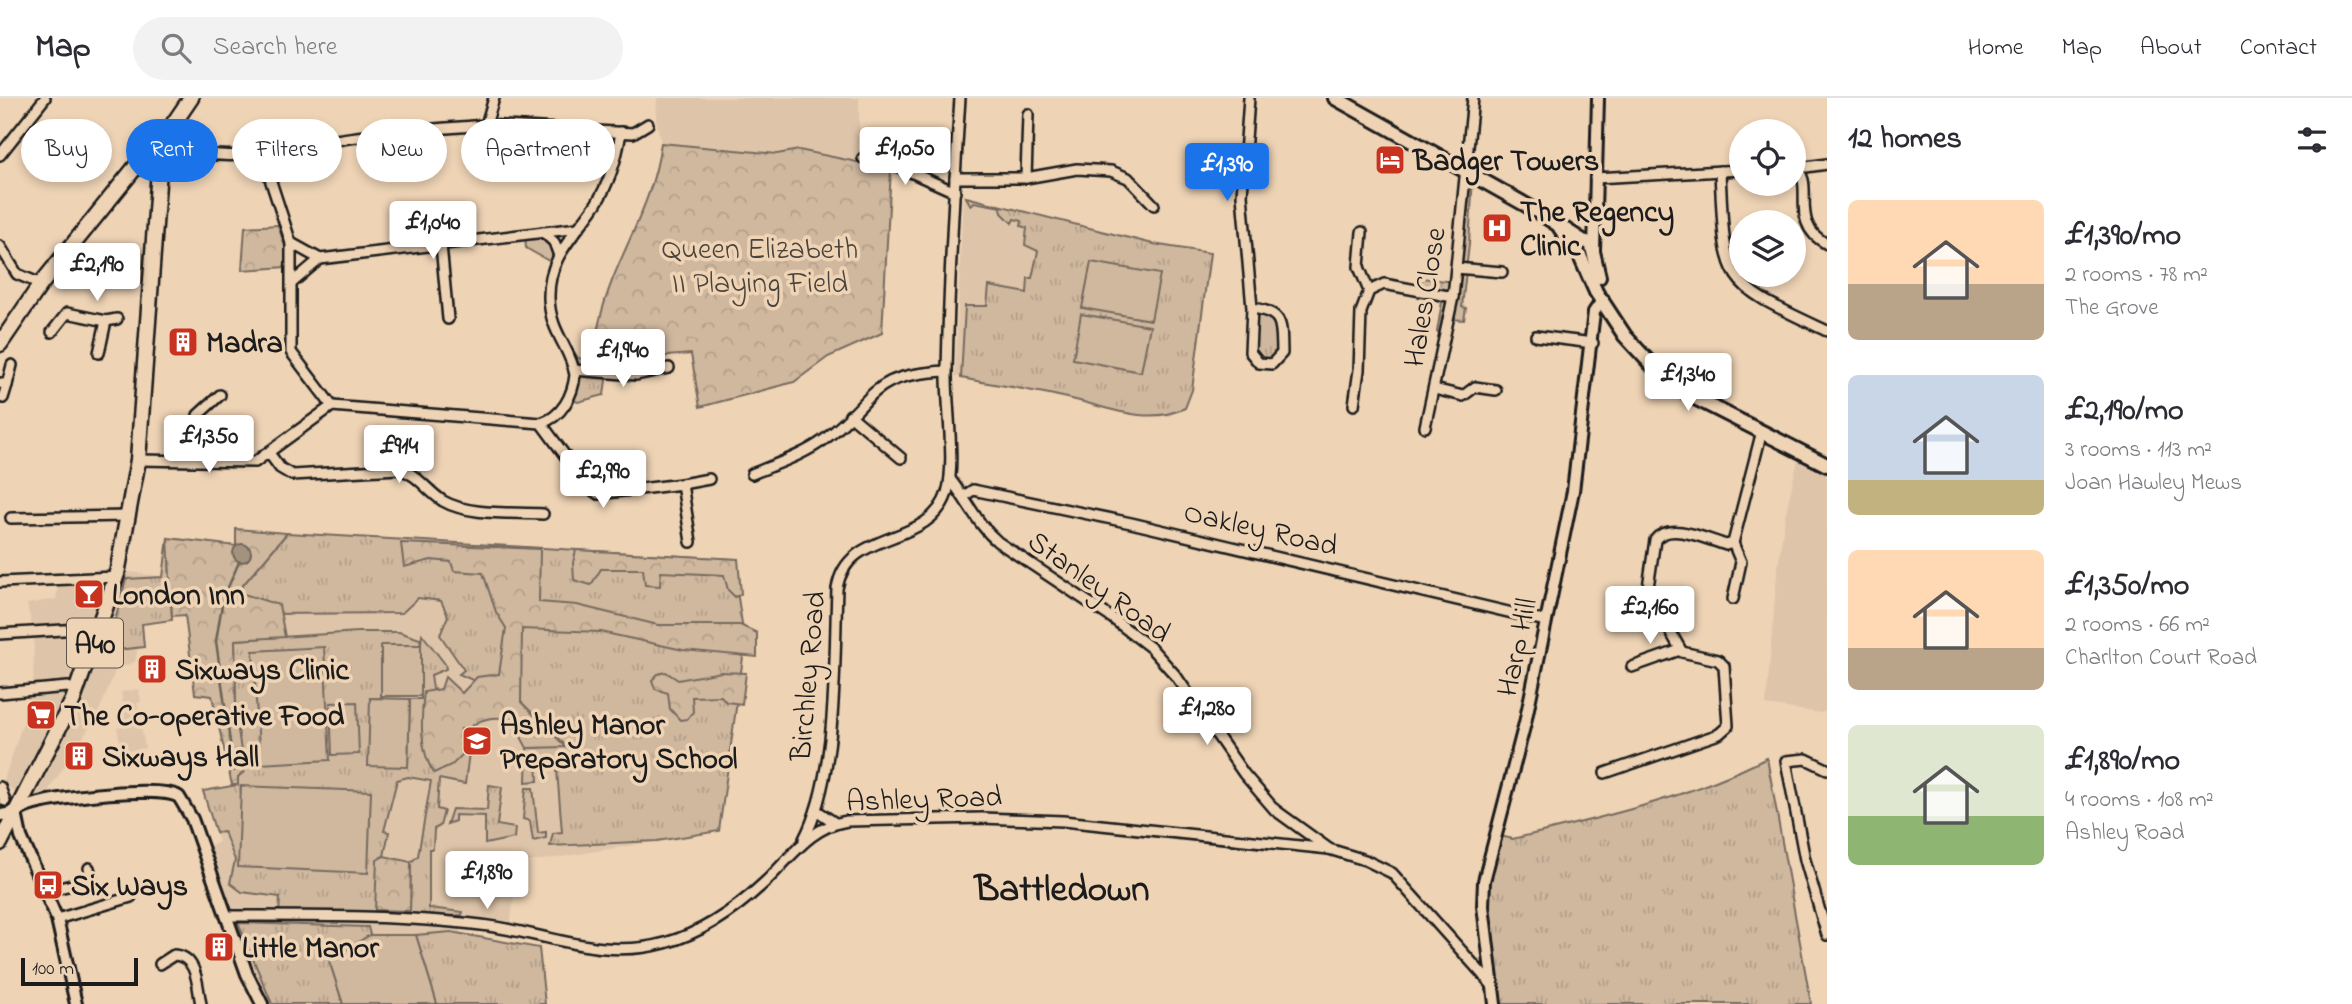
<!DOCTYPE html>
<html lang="en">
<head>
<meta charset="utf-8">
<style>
	body { margin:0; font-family:"Indie Flower",sans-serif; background:#f2f2f3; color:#2b2b33; height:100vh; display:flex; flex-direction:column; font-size:26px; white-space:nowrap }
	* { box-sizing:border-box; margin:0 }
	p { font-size:23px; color:#7c7c81 }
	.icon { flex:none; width:38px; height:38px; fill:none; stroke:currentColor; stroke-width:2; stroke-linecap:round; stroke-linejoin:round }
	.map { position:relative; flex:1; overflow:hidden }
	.details { display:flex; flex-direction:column; background:#fff; width:525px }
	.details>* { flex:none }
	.top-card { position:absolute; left:21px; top:21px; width:665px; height:63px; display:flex; gap:14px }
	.fabs { position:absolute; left:1729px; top:21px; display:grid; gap:14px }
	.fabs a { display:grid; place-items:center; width:77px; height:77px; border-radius:50%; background:#fff; box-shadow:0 4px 10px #0003; font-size:35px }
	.scale { position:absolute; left:21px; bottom:18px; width:117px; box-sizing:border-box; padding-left:7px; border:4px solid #1c1c1c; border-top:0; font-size:19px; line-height:24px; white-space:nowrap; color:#1c1c1c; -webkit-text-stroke:5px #eed3b5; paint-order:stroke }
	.price { position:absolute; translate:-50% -60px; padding:0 16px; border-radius:7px; background:#fff; color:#222; font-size:23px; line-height:46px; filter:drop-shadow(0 2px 4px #0008) }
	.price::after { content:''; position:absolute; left:50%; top:42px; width:21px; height:16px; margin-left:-10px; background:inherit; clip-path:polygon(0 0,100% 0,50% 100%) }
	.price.active { background:#1a73e8; color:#fff }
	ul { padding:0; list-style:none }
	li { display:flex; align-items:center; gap:21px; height:175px; padding:0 21px }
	li span { display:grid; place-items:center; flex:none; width:196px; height:140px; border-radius:10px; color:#555 }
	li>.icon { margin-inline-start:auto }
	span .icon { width:84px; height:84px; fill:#fffc; stroke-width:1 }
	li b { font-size:30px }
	h2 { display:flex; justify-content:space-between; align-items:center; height:84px; padding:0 21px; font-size:30px }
	.chip { padding:0 24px; border-radius:32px; background:#fff; box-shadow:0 4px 10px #0003; font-size:24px; line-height:63px }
	.chip.active { background:#1a73e8; color:#fff }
	header { display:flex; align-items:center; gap:42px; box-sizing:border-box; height:98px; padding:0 35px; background:#fff; border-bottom:2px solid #e1e1e2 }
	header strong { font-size:33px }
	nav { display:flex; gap:38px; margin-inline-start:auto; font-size:24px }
	.search { width:490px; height:63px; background:#f2f2f3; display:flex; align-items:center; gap:18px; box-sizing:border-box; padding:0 24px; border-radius:38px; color:#7c7c81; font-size:26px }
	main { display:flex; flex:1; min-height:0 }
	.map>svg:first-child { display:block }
	.built { fill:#dec5aa }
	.grass { fill:url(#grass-tufts); stroke:#766a5e; stroke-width:2; fill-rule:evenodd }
	.forest { fill:url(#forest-crowns); stroke:#766a5e; stroke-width:2 }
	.pitch { fill:#d0b89f; stroke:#766a5e; stroke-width:2 }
	.water { fill:#a3927e; stroke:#6d6357; stroke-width:2 }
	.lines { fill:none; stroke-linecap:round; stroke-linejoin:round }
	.stream { stroke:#6d6357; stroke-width:2.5 }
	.minor-casing { stroke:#1c1c1c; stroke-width:14 }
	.tertiary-casing { stroke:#1c1c1c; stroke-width:16 }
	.secondary-casing { stroke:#1c1c1c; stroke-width:18 }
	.primary-casing { stroke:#1c1c1c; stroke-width:19 }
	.trunk-casing { stroke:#1c1c1c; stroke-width:19 }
	.minor { stroke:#eed3b5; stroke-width:9 }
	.tertiary { stroke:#eed3b5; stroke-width:10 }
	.secondary { stroke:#eed3b5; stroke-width:12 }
	.primary { stroke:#eed3b5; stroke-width:14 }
	.trunk { stroke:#eed3b5; stroke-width:14 }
	.labels { text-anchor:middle; stroke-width:7; stroke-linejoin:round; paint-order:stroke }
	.shield { fill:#eed3b5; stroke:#5b534a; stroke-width:2 }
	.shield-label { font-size:28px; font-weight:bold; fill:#1c1c1c }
	.poi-label { font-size:30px; font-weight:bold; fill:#1c1c1c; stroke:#eed3b5; text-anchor:start }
	.park-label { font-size:30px; fill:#49433d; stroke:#eed3b5 }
	.street-label { font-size:30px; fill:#1c1c1c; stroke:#eed3b5 }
	.district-label { font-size:37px; font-weight:bold; fill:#1c1c1c; stroke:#eed3b5 }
</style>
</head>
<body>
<header>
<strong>Map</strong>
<div class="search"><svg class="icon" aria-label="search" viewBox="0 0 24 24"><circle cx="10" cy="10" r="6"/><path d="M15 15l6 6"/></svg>Search here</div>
<nav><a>Home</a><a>Map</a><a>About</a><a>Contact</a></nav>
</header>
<main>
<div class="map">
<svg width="1827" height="906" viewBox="0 0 1827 906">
	<defs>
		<pattern id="grass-tufts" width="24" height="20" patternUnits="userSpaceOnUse" patternTransform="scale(1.75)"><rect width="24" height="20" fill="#d0b89f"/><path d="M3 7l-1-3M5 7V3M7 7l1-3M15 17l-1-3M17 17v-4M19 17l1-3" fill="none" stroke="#b29e88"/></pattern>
		<pattern id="forest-crowns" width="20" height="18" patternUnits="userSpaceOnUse" patternTransform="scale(1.75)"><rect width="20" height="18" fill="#d0b89f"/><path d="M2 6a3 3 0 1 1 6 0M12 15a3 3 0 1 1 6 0" fill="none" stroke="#b29e88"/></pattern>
	</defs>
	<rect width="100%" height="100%" fill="#eed3b5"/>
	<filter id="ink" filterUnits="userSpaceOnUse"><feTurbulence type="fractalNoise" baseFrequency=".0143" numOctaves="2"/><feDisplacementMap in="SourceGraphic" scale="14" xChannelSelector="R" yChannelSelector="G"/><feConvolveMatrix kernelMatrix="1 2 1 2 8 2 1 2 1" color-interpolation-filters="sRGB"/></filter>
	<g filter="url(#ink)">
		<g class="built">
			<polygon points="657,0 859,0 859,65 799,52 777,56 661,45 656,22"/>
			<polygon points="963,99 1153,146 1210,155 1192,292 1185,310 1169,318 1124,316 1063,299 955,278"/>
			<polygon points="1800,353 1827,367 1827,612 1821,615 1766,607 1777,476 1785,418"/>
			<polygon points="236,431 446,448 732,461 719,733 530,764 516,780 510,831 459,825 466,870 522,906 262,906 203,751 219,744 203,693 232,687 212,598 195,596 184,517 143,520 135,564 116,571 97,618 37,710 3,685 33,594 34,537 27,506 56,501 60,477 111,471 163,479 168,440 236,448"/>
			<polygon points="139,591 141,604 137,605 145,650 122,654 117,630 126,628 121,594"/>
		</g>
		<g class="grass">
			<polygon points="1465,75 1473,79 1469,146 1462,209 1466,210 1464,222 1450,221 1446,236 1437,234 1443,198 1421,193 1422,180 1454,184"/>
			<path d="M966,99L1153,146L1210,155L1192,292L1185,310C1145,329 1103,307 1063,299C1030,291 995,287 961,280L965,208H987L989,188L1027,195L1028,180H1032L1038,153L1025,147L1027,130L1021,128L1022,123L1014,121L1012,125L1002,115L1001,109L974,104L971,108Z"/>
			<polygon points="578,130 554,166 526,150 525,137"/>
			<polygon points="1252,210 1260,211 1281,226 1277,263 1253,260"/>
			<polygon points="567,243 578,260 594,264 593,274 607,275 604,297 578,304 568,300 575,281 561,245"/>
			<polygon points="287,435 732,461 745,545 719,733 657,743 550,748 553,735 562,734 556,660 537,659 538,683 526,684 527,650 566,648 521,604 459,576 464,572 440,537 448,518 441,503 418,500 402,515 269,516 237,494"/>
			<polygon points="168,440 172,522 142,526 144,549 107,553 126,481 163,479"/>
			<path d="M358,534H399L420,541L421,546L422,536L445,566L446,571L431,577L433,591L443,594L472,631L465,686L439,681L437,711L444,713L440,728L434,731L433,751H429V810L463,814L462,817L450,818L449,823L279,817L280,799L242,794L230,785L235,762L224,734L216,735L203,693L238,687V679L243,674L236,618L235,542ZM381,547H421V601H410L408,669L370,601L381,600ZM408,679L431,683L418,758L411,764L410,812L381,759L384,758L389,734L384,733L397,682Z"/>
			<path d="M1767,660L1811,906H1500L1487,793L1500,738L1513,741C1600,720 1686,701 1767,660Z"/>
			<polygon points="489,687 502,689 497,727 515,730 514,740 485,746 485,718 455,717 455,723 447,726 452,711 487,712"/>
			<polygon points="526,690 533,690 538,735 546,734 546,740 533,743 530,723 523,721"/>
			<polygon points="238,825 368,829 370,837 329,862 343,906 272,906"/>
			<polygon points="451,834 539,850 545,906 437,906 416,837"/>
		</g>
		<g class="forest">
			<path d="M661,45L777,56L799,52L891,71L882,235L828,259L794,284L700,309L691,256L594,264C595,250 596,235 600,221C615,158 652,113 661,45Z"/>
			<polygon points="278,127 285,149 286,169 242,172 245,129"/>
			<polygon points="236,431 287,435 237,494 279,507 285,539 235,542 236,618 244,674 238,679 238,687 232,687 212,598 195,596 185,517 172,518 168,440 236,448"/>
			<path d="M401,445L540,451L539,504L577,507L658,527H740L757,535V559L683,552L601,534L522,531L521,604L566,649L527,650L512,622C498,618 479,619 469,631H461L465,654L453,666L434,675C419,653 421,620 424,594L441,591L445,579L462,595L477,579L499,576L506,530L496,514L483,475L454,473L451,464L431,462L404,469Z"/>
			<polygon points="576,452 738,461 741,496 735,499 728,492 724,477 661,474 660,488 645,487 643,471 601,471 591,487 574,482 573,465"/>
			<polygon points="666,574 678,582 721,574 746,575 742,606 726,604 721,598 692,599 693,614 687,621 680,622 670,611 668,595 655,591 652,582 658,576"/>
			<polygon points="384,758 411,764 410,813 375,812 377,762"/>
		</g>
		<g class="pitch">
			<polygon points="1091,164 1160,176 1151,222 1082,210"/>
			<polygon points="1081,216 1150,228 1141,274 1073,261"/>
			<rect x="381" y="547" width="40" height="51"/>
			<polygon points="324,549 330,662 260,666 253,553"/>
			<polygon points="370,600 410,601 408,669 368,668"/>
			<polygon points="357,604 359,656 332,657 330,605"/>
			<polygon points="241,688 371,693 368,775 238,769"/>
			<polygon points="370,837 416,837 437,906 343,906 329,862"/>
		</g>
		<circle class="water" cx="242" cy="455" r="9"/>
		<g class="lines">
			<polyline class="stream" points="234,673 216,543 223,501 239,464"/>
			<g class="minor-casing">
				<g id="minor">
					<path d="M1249,0L1242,97L1252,210L1250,254L1259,265L1272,266L1282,255C1281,227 1285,214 1252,210"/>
					<polyline points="486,27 494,0"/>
					<path d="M161,44C226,70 270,52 336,42C385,34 436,31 486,27L633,35L648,26"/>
					<polyline points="262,56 291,145 291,254 332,308"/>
					<polyline points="0,57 45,0"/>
					<polyline points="863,60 886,63 955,94"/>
					<polyline points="1806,69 1827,66"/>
					<path d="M1794,70C1818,83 1786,125 1827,146"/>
					<path d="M1720,73C1725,189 1723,184 1827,233"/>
					<polyline points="955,80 1026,80 1077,71 1111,73 1128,80 1154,107"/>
					<polyline points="1026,80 1028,16"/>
					<polyline points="1595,80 1741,72"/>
					<polyline points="543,134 554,144 558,155"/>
					<polyline points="1362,134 1359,169 1369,193"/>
					<polyline points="291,145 320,161 578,130"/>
					<polyline points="441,147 448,221"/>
					<polyline points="0,148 17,176 41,186"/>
					<polyline points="1456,170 1502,174"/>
					<polyline points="293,184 320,161"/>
					<polyline points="52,234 67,215 106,223 117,221"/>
					<polyline points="1536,238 1593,245"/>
					<polyline points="99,255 106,223"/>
					<polyline points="574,272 636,277 669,270"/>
					<polyline points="0,285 7,287 12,267"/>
					<polyline points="1434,291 1463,298 1475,289 1496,292"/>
					<polyline points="3,300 7,287"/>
					<polyline points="1354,307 1359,272 1361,214 1369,193 1384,186 1453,199"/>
					<polyline points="850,317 901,360"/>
					<polyline points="541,325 589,390 598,396 682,386 691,444"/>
					<polyline points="1425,329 1453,199 1473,0"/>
					<path d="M269,355L280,370L292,377L398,371C417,375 427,393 443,403C469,418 513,414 543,416"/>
					<path d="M138,362L255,364L332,308L541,325C562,319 573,297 575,277C571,250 550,235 549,200C548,158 575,138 596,106C610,84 617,60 621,34"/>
					<polyline points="196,362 198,317 220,297"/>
					<path d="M752,376C776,366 804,357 825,341C880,299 866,277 947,273"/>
					<path d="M950,381C967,402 977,426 998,444L1112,520L1151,550L1176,578L1244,676L1275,712L1329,751L1365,762L1392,775L1492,887"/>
					<polyline points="682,386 709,381"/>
					<polyline points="964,398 973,392 1131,425 1546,523"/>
					<polyline points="11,420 129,418"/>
					<polyline points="1733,445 1762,333"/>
					<polyline points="0,484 116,479"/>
					<polyline points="1733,501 1741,464 1733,445"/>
					<polyline points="0,536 79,531 98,535"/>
					<polyline points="1632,569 1680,552"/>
					<polyline points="0,595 68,589 77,593"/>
					<polyline points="1827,671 1806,661 1786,663 1805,762 1827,837"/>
					<path d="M1605,675L1719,636L1728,628L1724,568L1718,562L1682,554L1670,533L1649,512L1646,503L1655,442C1669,423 1706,441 1726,447L1733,445"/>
					<polyline points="0,689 5,703"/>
					<polyline points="816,712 835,725"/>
					<path d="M804,741C838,676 834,564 837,491C846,429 929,451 947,395C956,366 946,306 947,272C949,182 954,91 960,0"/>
					<polyline points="47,793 92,782 89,770"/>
					<path d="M226,818C310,818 398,817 481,827C544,834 600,863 665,845C702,835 736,811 764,785C791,760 809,729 847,723L982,720L1063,723L1329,751"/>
					<polyline points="57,821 131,799"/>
					<path d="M160,866L174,857C198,858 197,888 201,906"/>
				</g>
			</g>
			<g class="tertiary-casing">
				<g id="tertiary">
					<polyline points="1594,152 1598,0"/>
					<polyline points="16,715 21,739 57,821 76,906"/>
					<path d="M0,717C14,716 23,709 35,706C60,699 160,687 179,699L192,721L247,876L262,906"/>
					<polyline points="1495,906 1483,808 1484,783 1525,625 1573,393 1594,214 1603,201"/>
				</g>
			</g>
			<g class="secondary-casing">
				<g id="secondary">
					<polyline points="1335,0 1535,112 1583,143 1591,145 1599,179"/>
					<polyline points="1560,130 1580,158 1596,194 1625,238 1661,277 1693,299 1827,367"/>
				</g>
			</g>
			<g class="primary-casing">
				<polyline id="primary" points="0,246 41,186 146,56 161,44"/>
			</g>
			<g class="trunk-casing">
				<polyline id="trunk" points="0,745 73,602 117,476 138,362 161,44 191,0"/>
			</g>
			<use href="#minor" class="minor"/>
			<use href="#tertiary" class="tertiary"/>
			<use href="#secondary" class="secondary"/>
			<use href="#primary" class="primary"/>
			<use href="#trunk" class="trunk"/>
		</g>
	</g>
	<defs>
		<g id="hotel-square" transform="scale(1.575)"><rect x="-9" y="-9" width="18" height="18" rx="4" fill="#c8321e" stroke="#eed3b5"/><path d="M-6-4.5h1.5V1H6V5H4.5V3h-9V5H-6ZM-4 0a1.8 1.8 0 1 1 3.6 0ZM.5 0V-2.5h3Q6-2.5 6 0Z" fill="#fff"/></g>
		<g id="hospital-square" transform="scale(1.575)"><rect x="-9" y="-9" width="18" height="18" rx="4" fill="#c8321e" stroke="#eed3b5"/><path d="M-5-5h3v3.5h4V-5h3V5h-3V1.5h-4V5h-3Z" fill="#fff"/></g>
		<g id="building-square" transform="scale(1.575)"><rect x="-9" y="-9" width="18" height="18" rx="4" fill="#c8321e" stroke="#eed3b5"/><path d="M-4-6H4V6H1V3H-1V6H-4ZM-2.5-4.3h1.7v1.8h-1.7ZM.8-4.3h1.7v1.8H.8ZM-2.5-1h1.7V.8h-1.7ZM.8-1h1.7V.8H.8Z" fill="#fff"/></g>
		<g id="bar-square" transform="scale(1.575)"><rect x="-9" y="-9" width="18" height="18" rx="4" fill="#c8321e" stroke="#eed3b5"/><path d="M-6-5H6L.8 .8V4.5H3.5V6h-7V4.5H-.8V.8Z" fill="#fff"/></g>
		<g id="supermarket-square" transform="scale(1.575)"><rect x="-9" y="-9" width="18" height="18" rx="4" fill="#c8321e" stroke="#eed3b5"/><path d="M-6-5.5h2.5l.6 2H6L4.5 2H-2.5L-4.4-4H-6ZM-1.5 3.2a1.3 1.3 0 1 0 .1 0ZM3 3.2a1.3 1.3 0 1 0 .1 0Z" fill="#fff"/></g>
		<g id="school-square" transform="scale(1.575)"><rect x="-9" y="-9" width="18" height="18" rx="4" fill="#c8321e" stroke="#eed3b5"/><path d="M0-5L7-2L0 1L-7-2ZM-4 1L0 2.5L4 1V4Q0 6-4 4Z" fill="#fff"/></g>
		<g id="bus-square" transform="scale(1.575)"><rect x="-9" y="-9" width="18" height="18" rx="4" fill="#c8321e" stroke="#eed3b5"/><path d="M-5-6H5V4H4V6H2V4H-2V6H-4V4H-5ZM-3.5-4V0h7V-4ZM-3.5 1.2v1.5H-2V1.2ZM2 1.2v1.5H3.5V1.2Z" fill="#fff"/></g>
	</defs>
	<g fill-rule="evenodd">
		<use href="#hotel-square" x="1390" y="62"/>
		<use href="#hospital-square" x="1497" y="130"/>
		<use href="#building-square" x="183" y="244"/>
		<use href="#bar-square" x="89" y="496"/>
		<use href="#building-square" x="152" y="571"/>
		<use href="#supermarket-square" x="41" y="617"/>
		<use href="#school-square" x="477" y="643"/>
		<use href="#building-square" x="79" y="658"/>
		<use href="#bus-square" x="48" y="787"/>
		<use href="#building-square" x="219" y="849"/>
	</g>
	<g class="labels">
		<rect class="shield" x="67" y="520.5" width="56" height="49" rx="5"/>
		<g class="shield-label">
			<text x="95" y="555">A40</text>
		</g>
		<g class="poi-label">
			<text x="1413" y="72">Badger Towers</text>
			<text x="1520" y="123">The Regency<tspan x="1520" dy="34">Clinic</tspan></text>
			<text x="206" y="254">Madra</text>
			<text x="112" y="506">London Inn</text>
			<text x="175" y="581">Sixways Clinic</text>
			<text x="64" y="627">The Co-operative Food</text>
			<text x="500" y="636">Ashley Manor<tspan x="500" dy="34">Preparatory School</tspan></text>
			<text x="102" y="668">Sixways Hall</text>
			<text x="71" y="797">Six Ways</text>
			<text x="242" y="859">Little Manor</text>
		</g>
		<g class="park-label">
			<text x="760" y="160">Queen Elizabeth<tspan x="760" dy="34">II Playing Field</tspan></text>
		</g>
		<g class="street-label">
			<text transform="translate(1424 199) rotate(-81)" y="10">Hales Close</text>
			<text transform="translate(1261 430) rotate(13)" y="10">Oakley Road</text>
			<text transform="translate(1100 488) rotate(36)" y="10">Stanley Road</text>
			<text transform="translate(1516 549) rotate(-78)" y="10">Harp Hill</text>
			<text transform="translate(807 578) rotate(-85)" y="10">Birchley Road</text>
			<text transform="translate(924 700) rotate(-2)" y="10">Ashley Road</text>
		</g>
		<g class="district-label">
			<text x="1062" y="802">Battledown</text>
		</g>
	</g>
</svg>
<div class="fabs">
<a><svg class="icon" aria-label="locate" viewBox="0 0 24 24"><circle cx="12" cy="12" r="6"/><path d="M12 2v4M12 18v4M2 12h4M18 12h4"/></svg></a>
<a><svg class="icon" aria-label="layers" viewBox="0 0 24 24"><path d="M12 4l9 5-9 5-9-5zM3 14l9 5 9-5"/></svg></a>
</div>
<div class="scale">100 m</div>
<b class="price" style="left:905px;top:89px">£1,050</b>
<b class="price active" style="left:1227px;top:105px">£1,390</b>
<b class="price" style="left:433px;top:163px">£1,040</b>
<b class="price" style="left:97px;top:205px">£2,190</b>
<b class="price" style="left:623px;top:291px">£1,940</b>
<b class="price" style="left:1688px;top:315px">£1,340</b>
<b class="price" style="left:209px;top:377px">£1,350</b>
<b class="price" style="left:399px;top:387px">£914</b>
<b class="price" style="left:603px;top:412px">£2,990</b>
<b class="price" style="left:1650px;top:548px">£2,160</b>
<b class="price" style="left:1207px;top:649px">£1,280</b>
<b class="price" style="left:487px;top:813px">£1,890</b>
<div class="top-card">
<a class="chip">Buy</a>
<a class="chip active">Rent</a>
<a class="chip">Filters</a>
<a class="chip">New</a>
<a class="chip">Apartment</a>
</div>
</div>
<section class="details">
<h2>12 homes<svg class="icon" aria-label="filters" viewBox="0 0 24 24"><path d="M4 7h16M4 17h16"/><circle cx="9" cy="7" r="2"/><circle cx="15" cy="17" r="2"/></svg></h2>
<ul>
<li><span style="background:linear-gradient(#ffd9b3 60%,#b9a48a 0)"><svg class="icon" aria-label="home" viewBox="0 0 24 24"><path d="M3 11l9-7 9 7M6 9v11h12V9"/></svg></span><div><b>£1,390/mo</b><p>2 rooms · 78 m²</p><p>The Grove</p></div></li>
<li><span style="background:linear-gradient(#c9d6e8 75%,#c2b280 0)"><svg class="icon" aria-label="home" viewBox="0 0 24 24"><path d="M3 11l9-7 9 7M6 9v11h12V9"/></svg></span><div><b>£2,190/mo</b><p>3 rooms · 113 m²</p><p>Joan Hawley Mews</p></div></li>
<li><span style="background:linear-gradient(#ffd9b3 70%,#b9a48a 0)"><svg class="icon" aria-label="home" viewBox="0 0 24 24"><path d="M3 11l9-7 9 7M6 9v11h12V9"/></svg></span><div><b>£1,350/mo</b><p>2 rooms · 66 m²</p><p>Charlton Court Road</p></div></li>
<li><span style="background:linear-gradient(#dfe7d0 65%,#8fb573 0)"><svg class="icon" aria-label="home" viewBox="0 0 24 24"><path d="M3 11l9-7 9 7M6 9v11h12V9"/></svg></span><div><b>£1,890/mo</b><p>4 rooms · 108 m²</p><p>Ashley Road</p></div></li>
</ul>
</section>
</main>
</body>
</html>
